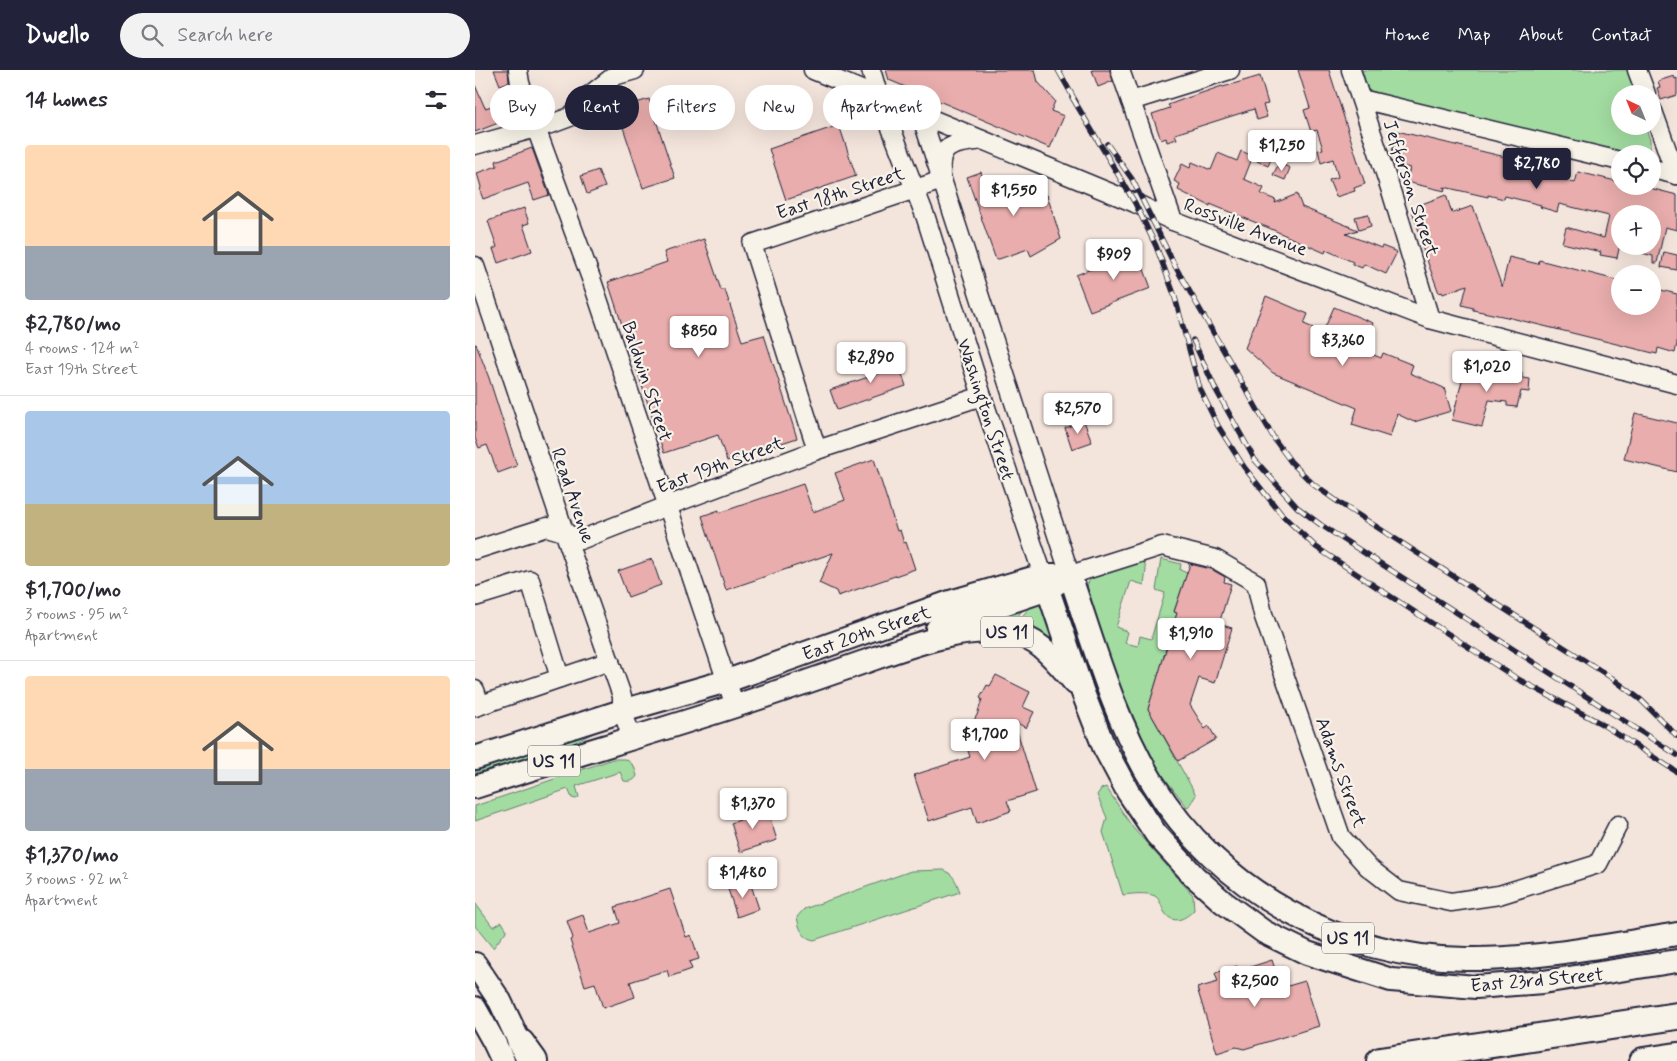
<!DOCTYPE html>
<html lang="en">
<head>
<meta charset="utf-8">
<style>
	body { margin:0; font-family:Mynerve,sans-serif; background:#f2f2f3; color:#2b2b33; height:100vh; display:flex; flex-direction:column; font-size:19px; white-space:nowrap }
	* { box-sizing:border-box; margin:0 }
	p { font-size:16px; color:#7c7c81 }
	.icon { flex:none; width:28px; height:28px; fill:none; stroke:currentColor; stroke-width:2; stroke-linecap:round; stroke-linejoin:round }
	.map { position:relative; flex:1; overflow:hidden }
	.drawer { display:flex; flex-direction:column; background:#fff; width:475px }
	.drawer>* { flex:none }
	.guide { position:absolute; left:15px; top:15px; width:475px; height:45px; display:flex; gap:10px }
	.needle { width:32px; rotate:317deg }
	.tools { position:absolute; left:1136px; top:15px; display:grid; gap:10px }
	.tools a { display:grid; place-items:center; width:50px; height:50px; border-radius:50%; background:#fff; box-shadow:0 5px 20px #0002; font-size:25px }
	.price { position:absolute; translate:-50% -42px; padding:0 11px; border-radius:5px; background:#fff; color:#222; font-size:16px; line-height:32px; filter:drop-shadow(0 1px 2px #0008) }
	.price::after { content:''; position:absolute; left:50%; top:30px; width:15px; height:11px; margin-left:-8px; background:inherit; clip-path:polygon(0 0,100% 0,50% 100%) }
	.price.active { background:#22223b; color:#fff }
	ul { padding:0; list-style:none }
	li { display:grid; align-content:center; gap:10px; height:265px; padding:0 25px }
	li+li { border-top:1px solid #e1e1e2 }
	li span { display:grid; place-items:center; height:155px; border-radius:5px; color:#555 }
	li>.icon { margin-inline-start:auto }
	span .icon { width:90px; height:90px; fill:#fffc; stroke-width:1 }
	li b { font-size:21px }
	h2 { display:flex; justify-content:space-between; align-items:center; height:60px; padding:0 25px; font-size:21px }
	.pill { padding:0 18px; border-radius:22px; background:#fff; box-shadow:0 5px 20px #0002; font-size:18px; line-height:45px }
	.pill.active { background:#22223b; color:#fff }
	header { display:flex; align-items:center; gap:30px; box-sizing:border-box; height:70px; padding:0 25px; background:#22223b; color:#fff }
	header strong { font-size:24px }
	nav { display:flex; gap:28px; margin-inline-start:auto; font-size:18px }
	.search { width:350px; height:45px; background:#f2f2f3; display:flex; align-items:center; gap:12px; box-sizing:border-box; padding:0 18px; border-radius:28px; color:#7c7c81; font-size:19px }
	main { display:flex; flex:1; min-height:0 }
	.map>svg:first-child { display:block }
	.green { fill:#a2dca1; stroke:#627f6e }
	.building { fill:#e8adac; stroke:#22223b }
	.lines { fill:none; stroke-linecap:round; stroke-linejoin:round }
	.minor-casing { stroke:#22223b; stroke-width:21 }
	.major-casing { stroke:#22223b; stroke-width:26 }
	.highway-casing { stroke:#22223b; stroke-width:30 }
	.minor { stroke:#f7f3e8; stroke-width:18 }
	.major { stroke:#f7f3e8; stroke-width:22 }
	.highway { stroke:#f7f3e8; stroke-width:26 }
	.rail-casing { stroke:#22223b; stroke-width:5.5 }
	.rail { stroke:#f7f3e8; stroke-width:4; stroke-dasharray:11; stroke-linecap:butt }
	.labels { text-anchor:middle; stroke-width:4.5; stroke-linejoin:round; paint-order:stroke }
	.shield { fill:#f7f3e8; stroke:#62616f; stroke-width:1 }
	.shield-label { font-size:18px; font-weight:bold; fill:#22223b }
	.street-label { font-size:19px; fill:#22223b; stroke:#f7f3e8 }
</style>
</head>
<body>
<header>
<strong>Dwello</strong>
<div class="search"><svg class="icon" aria-label="search" viewBox="0 0 24 24"><circle cx="10" cy="10" r="6"/><path d="M15 15l6 6"/></svg>Search here</div>
<nav><a>Home</a><a>Map</a><a>About</a><a>Contact</a></nav>
</header>
<main>
<section class="drawer">
<h2>14 homes<svg class="icon" aria-label="filters" viewBox="0 0 24 24"><path d="M4 7h16M4 17h16"/><circle cx="9" cy="7" r="2"/><circle cx="15" cy="17" r="2"/></svg></h2>
<ul>
<li><span style="background:linear-gradient(#ffd9b3 65%,#9aa5b1 0)"><svg class="icon" aria-label="home" viewBox="0 0 24 24"><path d="M3 11l9-7 9 7M6 9v11h12V9"/></svg></span><div><b>$2,780/mo</b><p>4 rooms · 124 m²</p><p>East 19th Street</p></div></li>
<li><span style="background:linear-gradient(#a9c7e8 60%,#c2b280 0)"><svg class="icon" aria-label="home" viewBox="0 0 24 24"><path d="M3 11l9-7 9 7M6 9v11h12V9"/></svg></span><div><b>$1,700/mo</b><p>3 rooms · 95 m²</p><p>Apartment</p></div></li>
<li><span style="background:linear-gradient(#ffd9b3 60%,#9aa5b1 0)"><svg class="icon" aria-label="home" viewBox="0 0 24 24"><path d="M3 11l9-7 9 7M6 9v11h12V9"/></svg></span><div><b>$1,370/mo</b><p>3 rooms · 92 m²</p><p>Apartment</p></div></li>
</ul>
</section>
<div class="map">
<svg width="1202" height="991" viewBox="0 0 1202 991">
	<rect width="100%" height="100%" fill="#f4e5dc"/>
	<filter id="ink" filterUnits="userSpaceOnUse"><feTurbulence type="fractalNoise" baseFrequency=".02" numOctaves="2"/><feDisplacementMap in="SourceGraphic" scale="10" xChannelSelector="R" yChannelSelector="G"/><feConvolveMatrix kernelMatrix="1 2 1 2 8 2 1 2 1" color-interpolation-filters="sRGB"/></filter>
	<g filter="url(#ink)">
		<g class="green">
			<polygon points="887,0 1152,0 1160,24 1145,24 1145,56 1170,56 1175,70 1175,84 1145,84 999,50 893,20"/>
			<path d="M686,489L706,494L705,500L712,503L699,541L702,543L673,639L721,725L713,738C700,721 685,704 676,685C664,663 606,529 613,513C620,499 654,495 669,491L671,500L669,515L656,511L641,557L653,562L650,573L663,576L665,566L676,569L690,523L681,520Z"/>
			<path d="M562,528L584,577L544,553C547,542 558,538 562,528Z"/>
			<polygon points="553,535 545,543 540,552 513,546"/>
			<polygon points="128,658 89,678 0,707 0,702 28,688"/>
			<path d="M138,689H151L159,696L162,706C159,711 155,712 149,711L145,702L101,716L104,727L101,729L97,728L93,719L0,751V736Z"/>
			<path d="M631,717L658,758L718,825L719,840C711,848 699,856 690,843C686,837 686,830 680,826C671,822 657,824 648,825L628,762L632,748L622,725L626,719Z"/>
			<path d="M469,800C479,805 481,811 485,822L339,870C327,868 324,858 322,847L329,839L436,801Z"/>
			<polygon points="0,833 18,857 27,852 32,860 18,878 0,856"/>
		</g>
		<g class="building">
			<polygon points="19,0 33,0 34,12 25,15"/>
			<polygon points="411,0 560,0 563,12 580,31 576,41 589,46 575,78 414,10"/>
			<polygon points="617,0 635,0 638,11 623,17"/>
			<polygon points="823,0 854,0 890,114 879,118 880,121 861,127 854,110 863,107 858,89 846,93 843,80 848,79 842,60 836,62 829,40 835,38"/>
			<polygon points="785,6 793,34 788,35 792,47 782,50 779,39 700,64 702,69 692,72 691,68 686,70 677,44 695,38 693,35 709,29 747,16 748,17"/>
			<polygon points="1199,6 1200,9 1202,8 1202,25 1186,30 1182,18 1185,17 1183,11"/>
			<polygon points="0,15 10,38 20,35 26,52 0,62"/>
			<polygon points="174,29 200,108 168,118 142,39"/>
			<polygon points="364,55 381,106 311,130 294,79"/>
			<polygon points="922,61 1043,90 1041,99 1074,106 1074,105 1100,113 1103,102 1145,112 1145,116 1167,116 1202,125 1202,160 1190,157 1182,193 1178,193 1178,186 1155,180 1155,176 1178,176 1178,144 1145,144 1145,174 1142,188 1125,185 1126,182 1087,173 1091,157 1129,168 1134,146 1084,134 1082,142 1065,137 1066,135 1030,126 1029,129 1013,125 1013,127 969,117 970,121 931,112 935,98 920,94 923,83 917,82"/>
			<polygon points="57,78 74,125 59,130 53,113 8,129 5,121 6,117 2,103 22,96 21,91"/>
			<polygon points="786,80 798,85 793,96 782,91"/>
			<polygon points="766,81 778,86 769,109 789,118 786,124 801,130 800,133 822,124 827,137 883,160 871,164 906,178 907,176 922,182 911,204 889,194 887,198 877,194 878,192 851,180 850,183 794,158 735,134 735,136 703,120 705,114 699,111 707,94 715,98 717,92 736,100 743,83 762,91"/>
			<polygon points="804,93 815,98 810,110 798,105"/>
			<polygon points="123,100 130,117 112,124 106,106"/>
			<polygon points="506,102 510,113 529,107 533,117 543,113 572,125 586,169 556,186 553,179 521,190 492,107"/>
			<polygon points="971,125 977,143 998,136 1027,217 1034,187 1063,194 1064,190 1145,211 1145,236 1178,236 1178,218 1202,224 1202,274 1200,283 1183,278 1182,284 1032,247 998,240 998,238 987,235 992,215 968,224 967,222 964,223 946,174 948,173 936,138"/>
			<polygon points="49,138 54,153 48,155 57,181 23,193 18,179 22,177 13,151"/>
			<polygon points="893,144 896,156 884,160 880,147"/>
			<polygon points="229,169 246,220 250,220 267,271 289,265 322,368 252,391 243,365 189,383 133,212 192,192 189,182"/>
			<polygon points="662,181 676,218 615,241 601,205"/>
			<polygon points="1189,182 1202,185 1202,200 1186,197"/>
			<polygon points="791,226 833,244 829,254 848,262 859,237 898,253 887,280 906,288 908,283 938,295 935,303 969,318 976,341 939,352 922,344 915,367 877,355 882,338 798,303 770,278"/>
			<polygon points="0,274 1,274 14,308 42,396 23,403 12,375 4,378 0,368"/>
			<polygon points="418,278 431,316 362,340 355,320 411,301 407,289 411,287 409,281"/>
			<polygon points="991,295 1029,305 1030,300 1047,302 1047,308 1055,309 1054,322 1046,321 1042,337 1032,336 1032,332 1014,330 1007,357 977,350"/>
			<polygon points="1160,343 1202,353 1202,402 1149,389"/>
			<polygon points="609,351 617,372 597,379 590,358"/>
			<polygon points="399,389 422,461 425,460 429,473 431,472 440,499 363,526 361,521 344,513 358,483 251,520 227,446 244,440 244,443 328,414 338,442 370,430 360,403"/>
			<polygon points="177,489 186,515 153,527 143,501"/>
			<polygon points="715,494 736,499 750,507 749,512 756,514 744,554 757,558 740,613 724,608 715,635 730,659 734,656 741,669 703,691 673,639 702,543 699,542"/>
			<polygon points="521,605 555,622 548,637 559,642 551,658 539,651 561,722 532,731 536,741 502,753 497,737 454,751 439,705 495,687 489,668 502,645 507,629 505,628 512,615 515,616"/>
			<polygon points="283,738 285,744 293,742 302,770 265,782 256,753 265,750 263,744"/>
			<polygon points="275,812 284,839 262,847 253,819"/>
			<polygon points="195,819 211,867 216,865 224,889 214,892 217,899 194,907 192,900 155,912 160,927 128,938 120,913 110,916 95,870 98,868 92,851 108,845 114,863 145,853 140,837"/>
			<polygon points="797,890 806,918 830,911 844,956 769,979 761,977 742,983 722,918 743,912 740,903 762,896 763,901"/>
		</g>
		<g class="lines">
			<g class="minor-casing">
				<g id="minor">
					<polyline points="43,0 45,13 61,58 117,211 260,636"/>
					<polyline points="338,0 660,133 698,151 955,249 1202,314"/>
					<polyline points="396,0 404,27 451,148 507,326 568,505"/>
					<polyline points="645,0 698,151"/>
					<polyline points="876,0 917,124 955,249"/>
					<polyline points="1162,0 1171,24"/>
					<polyline points="886,29 1145,91"/>
					<polyline points="656,31 755,0"/>
					<polyline points="1178,41 1201,105"/>
					<polyline points="446,45 595,505 687,476 740,489 781,513 788,544 866,767 893,797 924,821 976,832 1024,825 1123,794 1143,755"/>
					<polyline points="0,75 79,53 95,47 116,24 139,6 160,0"/>
					<polyline points="1178,99 1202,105"/>
					<path d="M466,102C463,72 483,74 507,70"/>
					<polyline points="0,196 90,464 147,626 147,641 157,667"/>
					<polyline points="342,380 277,174 467,110"/>
					<polyline points="0,480 72,457 89,462 105,470 192,436 342,380 507,326"/>
					<polyline points="0,527 55,510 85,608"/>
					<polyline points="0,620 5,635"/>
					<polyline points="0,637 135,591"/>
				</g>
			</g>
			<g class="major-casing">
				<g id="major">
					<polyline points="568,505 608,623 629,677 653,722 681,764 719,806 748,832 789,862 832,883 916,910 1001,917 1068,912 1202,891"/>
					<path d="M595,505C619,575 639,649 678,713C742,820 868,889 992,889C1059,890 1135,875 1202,864"/>
					<polyline points="462,559 499,544 573,519 585,511"/>
					<polyline points="0,688 147,641 252,611 475,532 568,505 581,505"/>
					<path d="M0,717C86,689 174,664 260,636C303,622 346,607 389,592C432,577 487,556 532,562C563,566 581,591 600,613"/>
					<polyline points="0,894 25,931 53,990"/>
					<polyline points="0,938 19,972 28,991"/>
				</g>
			</g>
			<g class="highway-casing">
				<g id="highway">
					<polyline points="46,973 59,991"/>
					<polyline points="905,991 1202,946"/>
					<polyline points="1168,991 1202,986"/>
				</g>
			</g>
			<use href="#minor" class="minor"/>
			<use href="#major" class="major"/>
			<use href="#highway" class="highway"/>
			<g class="rail-casing">
				<g id="rail">
					<polyline points="583,0 601,32"/>
					<polyline points="597,27 660,133 681,176 699,224 725,319 743,356 769,397 807,445 841,477 909,522 1041,608 1125,653 1202,702"/>
					<polyline points="632,74 657,109 700,196 800,370 816,392 839,415 866,434 1137,608 1166,630 1202,666"/>
					<polyline points="718,270 741,320 780,390 822,437 846,455 1202,685"/>
				</g>
			</g>
			<use href="#rail" class="rail"/>
		</g>
	</g>
	<g class="labels">
		<g class="shield">
			<rect x="506" y="546.5" width="52" height="31" rx="4"/>
			<rect x="53" y="675.5" width="52" height="31" rx="4"/>
			<rect x="847" y="852.5" width="52" height="31" rx="4"/>
		</g>
		<g class="shield-label">
			<text x="532" y="568">US 11</text>
			<text x="79" y="697">US 11</text>
			<text x="873" y="874">US 11</text>
		</g>
		<g class="street-label">
			<text transform="translate(937 118) rotate(72)" y="7">Jefferson Street</text>
			<text transform="translate(365 122) rotate(-18)" y="7">East 18th Street</text>
			<text transform="translate(771 156) rotate(21)" y="7">Rossville Avenue</text>
			<text transform="translate(173 311) rotate(72)" y="7">Baldwin Street</text>
			<text transform="translate(512 339) rotate(72)" y="7">Washington Street</text>
			<text transform="translate(245 394) rotate(-20)" y="7">East 19th Street</text>
			<text transform="translate(99 425) rotate(71)" y="7">Read Avenue</text>
			<text transform="translate(391 562) rotate(-19)" y="7">East 20th Street</text>
			<text transform="translate(867 702) rotate(70)" y="7">Adams Street</text>
			<text transform="translate(1062 909) rotate(-5)" y="7">East 23rd Street</text>
		</g>
	</g>
</svg>
<div class="tools">
<a><svg class="needle" viewBox="-14 -14 28 28"><path d="M0-13l5 13h-10z" fill="#e53935"/><path d="M0 13l5-13h-10z" fill="#7c7c81"/></svg></a>
<a><svg class="icon" aria-label="locate" viewBox="0 0 24 24"><circle cx="12" cy="12" r="6"/><path d="M12 2v4M12 18v4M2 12h4M18 12h4"/></svg></a>
<a>+</a>
<a>−</a>
</div>
<b class="price" style="left:807px;top:102px">$1,250</b>
<b class="price active" style="left:1062px;top:120px">$2,780</b>
<b class="price" style="left:539px;top:147px">$1,550</b>
<b class="price" style="left:639px;top:211px">$909</b>
<b class="price" style="left:224px;top:288px">$850</b>
<b class="price" style="left:868px;top:297px">$3,360</b>
<b class="price" style="left:396px;top:314px">$2,890</b>
<b class="price" style="left:1012px;top:323px">$1,020</b>
<b class="price" style="left:603px;top:365px">$2,570</b>
<b class="price" style="left:716px;top:590px">$1,910</b>
<b class="price" style="left:510px;top:691px">$1,700</b>
<b class="price" style="left:278px;top:760px">$1,370</b>
<b class="price" style="left:268px;top:829px">$1,480</b>
<b class="price" style="left:780px;top:938px">$2,500</b>
<div class="guide">
<a class="pill">Buy</a>
<a class="pill active">Rent</a>
<a class="pill">Filters</a>
<a class="pill">New</a>
<a class="pill">Apartment</a>
</div>
</div>
</main>
</body>
</html>
